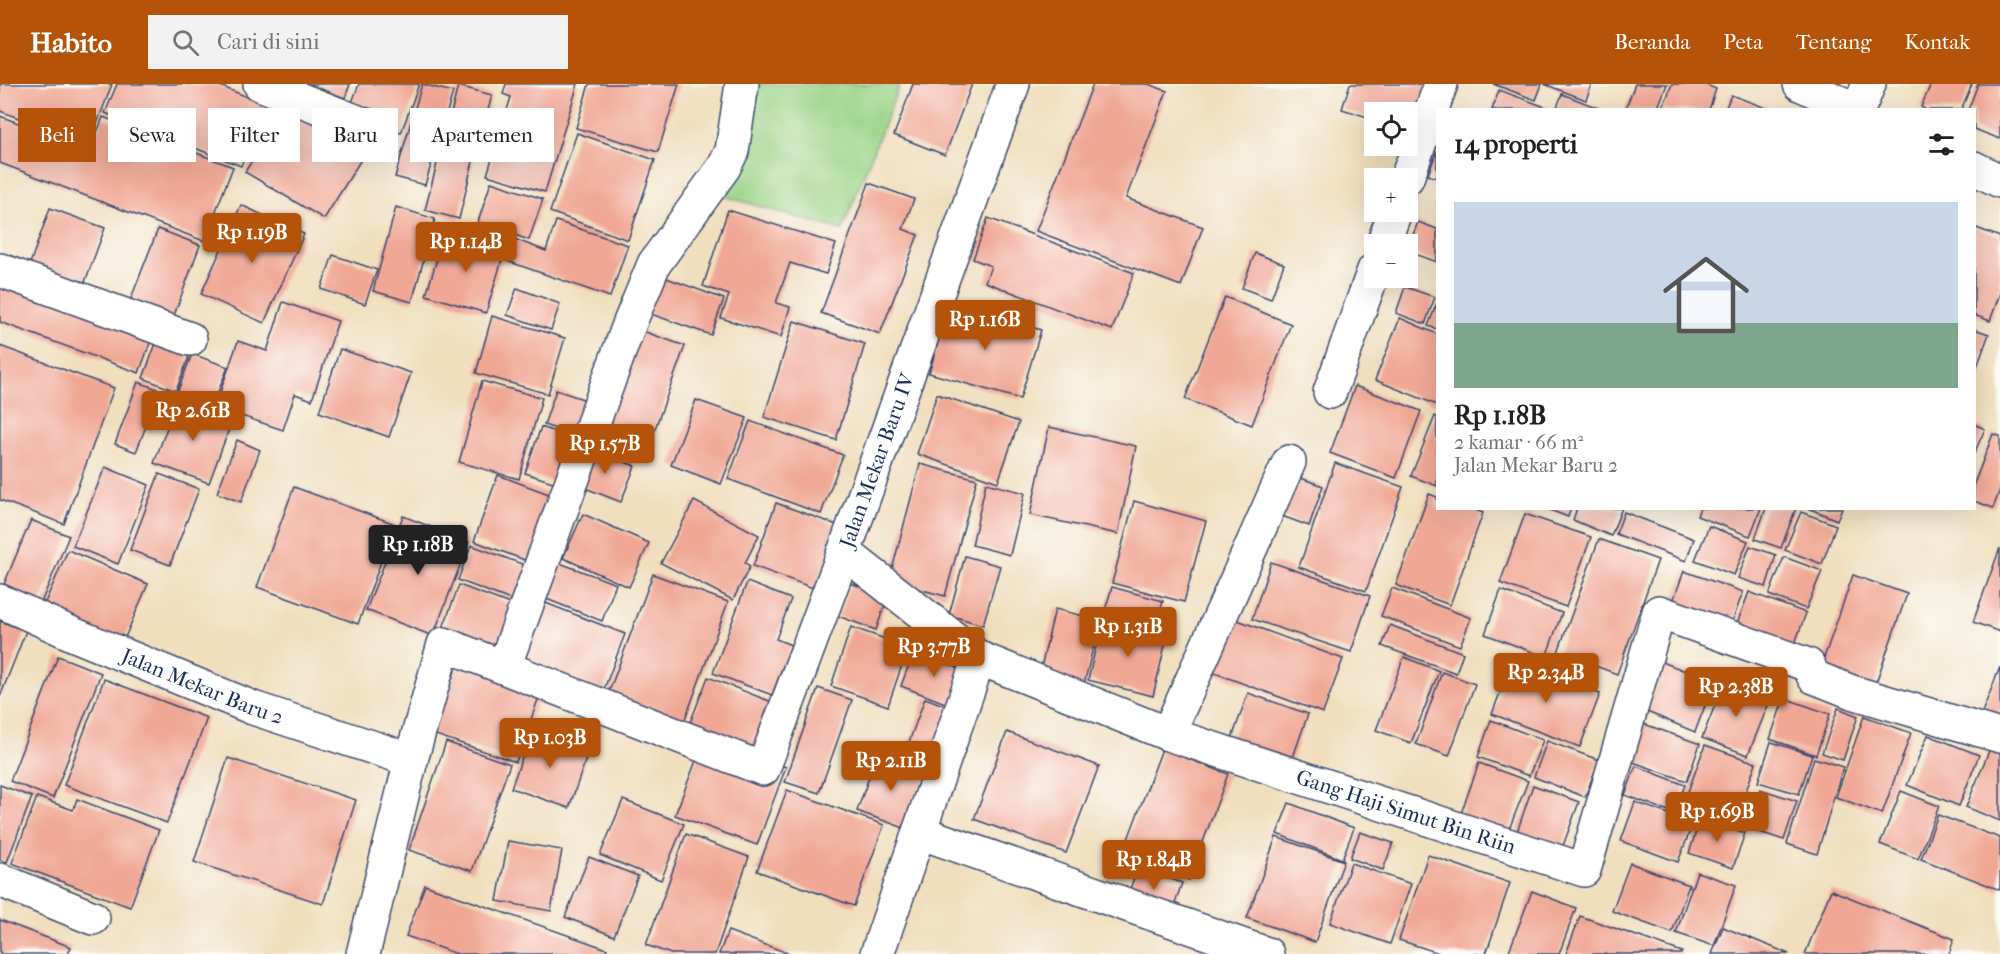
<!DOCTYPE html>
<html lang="id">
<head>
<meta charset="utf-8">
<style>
	body { margin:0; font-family:"IM FELL French Canon",serif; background:#f2f2f2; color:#202124; height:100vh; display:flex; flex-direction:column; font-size:22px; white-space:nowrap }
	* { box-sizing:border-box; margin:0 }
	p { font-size:20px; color:#757577 }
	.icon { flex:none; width:33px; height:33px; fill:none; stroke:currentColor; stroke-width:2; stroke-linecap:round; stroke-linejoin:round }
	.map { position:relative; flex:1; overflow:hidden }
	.panel { position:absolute; left:1436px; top:24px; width:540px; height:402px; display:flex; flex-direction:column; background:#fff; border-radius:0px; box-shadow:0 6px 24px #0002 }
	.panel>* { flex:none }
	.top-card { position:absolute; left:18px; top:24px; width:570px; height:54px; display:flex; gap:12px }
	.controls { position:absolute; left:1364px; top:18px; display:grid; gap:12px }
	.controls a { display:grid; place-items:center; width:54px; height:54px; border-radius:0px; background:#fff; box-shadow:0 6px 24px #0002; font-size:30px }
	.price { position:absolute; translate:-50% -51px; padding:0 14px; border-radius:6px; background:#b45309; color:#fff; font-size:20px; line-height:39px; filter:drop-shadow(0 2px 3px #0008) }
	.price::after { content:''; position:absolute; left:50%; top:36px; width:18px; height:14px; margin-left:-9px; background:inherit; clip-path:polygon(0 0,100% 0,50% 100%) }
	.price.selected { background:#222; color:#fff }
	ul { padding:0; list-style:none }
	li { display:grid; align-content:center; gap:12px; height:318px; padding:0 18px }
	li span { display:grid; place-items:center; height:186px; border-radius:0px; color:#555 }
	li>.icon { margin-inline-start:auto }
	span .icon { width:108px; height:108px; fill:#fffc; stroke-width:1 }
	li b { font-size:26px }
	h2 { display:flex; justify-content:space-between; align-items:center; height:72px; padding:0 18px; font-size:26px }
	.tag { padding:0 21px; border-radius:0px; background:#fff; box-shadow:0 6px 24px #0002; font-size:21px; line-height:54px }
	.tag.selected { background:#b45309; color:#fff }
	header { display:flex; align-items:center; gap:36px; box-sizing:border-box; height:84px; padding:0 30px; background:#b45309; color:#fff }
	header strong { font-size:28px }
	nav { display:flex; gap:33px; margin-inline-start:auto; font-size:21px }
	.search { width:420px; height:54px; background:#f2f2f2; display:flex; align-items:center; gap:15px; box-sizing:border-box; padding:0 21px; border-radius:0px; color:#757577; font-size:22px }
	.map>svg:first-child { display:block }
	.green { fill:#96d083; stroke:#588070; stroke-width:1.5 }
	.building { fill:#f0a796 }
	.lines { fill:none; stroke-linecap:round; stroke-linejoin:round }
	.street-casing { stroke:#3b496d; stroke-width:36 }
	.street { stroke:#fff; stroke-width:33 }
	.labels { text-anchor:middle; stroke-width:4.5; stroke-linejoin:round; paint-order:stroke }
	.street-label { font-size:21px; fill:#1b2f5e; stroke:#fdfcf7 }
</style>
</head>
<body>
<header>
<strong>Habito</strong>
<div class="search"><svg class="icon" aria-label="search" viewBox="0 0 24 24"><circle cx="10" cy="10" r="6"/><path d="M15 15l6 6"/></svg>Cari di sini</div>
<nav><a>Beranda</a><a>Peta</a><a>Tentang</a><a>Kontak</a></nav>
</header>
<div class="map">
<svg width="2000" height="870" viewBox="0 0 2000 870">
	<rect width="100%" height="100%" fill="#fdfcf7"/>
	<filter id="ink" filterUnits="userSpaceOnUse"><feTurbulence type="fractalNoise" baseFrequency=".0167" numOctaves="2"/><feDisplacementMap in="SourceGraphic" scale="12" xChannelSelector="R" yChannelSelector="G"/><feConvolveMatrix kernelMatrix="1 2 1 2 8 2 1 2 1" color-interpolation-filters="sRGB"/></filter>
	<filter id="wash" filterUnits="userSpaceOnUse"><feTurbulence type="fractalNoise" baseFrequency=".008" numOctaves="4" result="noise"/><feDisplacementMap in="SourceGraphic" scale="24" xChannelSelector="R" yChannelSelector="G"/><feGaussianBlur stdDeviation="1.35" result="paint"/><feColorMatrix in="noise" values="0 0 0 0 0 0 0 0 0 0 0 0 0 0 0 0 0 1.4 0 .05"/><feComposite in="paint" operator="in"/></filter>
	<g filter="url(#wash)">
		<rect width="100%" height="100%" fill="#f1debf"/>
		<polygon class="green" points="737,0 900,0 842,146 706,107"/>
		<g id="blocks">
			<g class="building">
				<polygon points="0,0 112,0 89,61 0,27"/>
				<polygon points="117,0 215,0 265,20 241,82 105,29"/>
				<polygon points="308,0 350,0 345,14"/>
				<polygon points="359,0 419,0 401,49 348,29"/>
				<polygon points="422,0 453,8 425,101 395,93"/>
				<polygon points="506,0 578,0 545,108 487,91 511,13 503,10"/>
				<polygon points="589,0 679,0 658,68 576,44"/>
				<polygon points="913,0 972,0 945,71 894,51"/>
				<polygon points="1093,0 1148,0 1167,7 1126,114 1203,143 1181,202 1036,147"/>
				<polygon points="1350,0 1434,0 1419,49 1407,45 1407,28 1374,28 1374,35 1342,25"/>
				<polygon points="1493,0 1542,0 1536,16"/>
				<polygon points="1544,0 1592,0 1586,16"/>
				<polygon points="1635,0 1667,0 1657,26 1625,26"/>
				<polygon points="1672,0 1704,0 1716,5 1709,26 1662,26"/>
				<polygon points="1931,0 1972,0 1961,26 1926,26 1921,23"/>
				<polygon points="1978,0 2000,0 2000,55 1974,45 1974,26 1968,26"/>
				<polygon points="458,2 492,11 478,65 444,57"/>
				<polygon points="1499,6 1548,24 1547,26 1492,26"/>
				<polygon points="1562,10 1601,25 1601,26 1556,26"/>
				<polygon points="1731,11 1769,25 1769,26 1725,26"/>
				<polygon points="288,17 367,66 324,135 245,88"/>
				<polygon points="0,32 90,67 103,33 233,83 204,157 0,79"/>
				<polygon points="577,49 655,76 628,156 550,128"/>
				<polygon points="442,60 475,69 459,135 425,126"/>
				<polygon points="1437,67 1437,94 1428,91"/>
				<polygon points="491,98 543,115 529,156 478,138"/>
				<polygon points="869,99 914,115 903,145 918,151 880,250 821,229"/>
				<polygon points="241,121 304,150 264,239 201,210"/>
				<polygon points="396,123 435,135 412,218 373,207"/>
				<polygon points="50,124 105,144 82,206 28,185"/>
				<polygon points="728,126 836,160 826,190 790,179 776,219 790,223 781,253 721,234 729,211 703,202"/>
				<polygon points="988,134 1134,189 1112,246 985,198 991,182 973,175"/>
				<polygon points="556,137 628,161 610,213 507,177 514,155 546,167"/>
				<polygon points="1418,138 1437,145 1437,178 1407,167"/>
				<polygon points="1974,143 2000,153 2000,209 1990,237 1974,231"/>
				<polygon points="158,145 200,161 173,234 130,217"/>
				<polygon points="470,149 487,154 484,163 504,169 486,229 426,211 444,152 467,159"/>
				<polygon points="1255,169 1284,180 1271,215 1242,204"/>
				<polygon points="333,171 377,186 365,220 321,205"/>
				<polygon points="661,192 724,215 711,251 648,229"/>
				<polygon points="0,195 153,251 139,289 0,238"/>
				<polygon points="1405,203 1435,213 1425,240 1396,229"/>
				<polygon points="517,204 560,220 551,246 507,231"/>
				<polygon points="1225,213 1291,240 1252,341 1185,315"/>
				<polygon points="283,218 338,237 312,316 295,310 283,346 215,323 238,257 267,267"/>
				<polygon points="950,218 1041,246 1020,315 929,289"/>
				<polygon points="1437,219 1437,245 1428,242"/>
				<polygon points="492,232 565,254 548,310 476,289"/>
				<polygon points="1400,234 1437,250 1437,321 1375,296"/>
				<polygon points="794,237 865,260 836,356 764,333"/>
				<polygon points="637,245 685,262 648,364 640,361 634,378 593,363"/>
				<polygon points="1974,245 1989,250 1974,291"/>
				<polygon points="158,254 191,267 176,307 143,294"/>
				<polygon points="0,262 114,304 64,440 0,416"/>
				<polygon points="340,265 411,289 389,353 319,328"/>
				<polygon points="192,270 228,283 212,323 177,309"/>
				<polygon points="482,297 542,314 519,395 459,378"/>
				<polygon points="138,298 160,306 136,368 115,360"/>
				<polygon points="1355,302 1421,327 1396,394 1330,369"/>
				<polygon points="556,306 598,320 586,355 544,341"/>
				<polygon points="937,310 1019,338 998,398 917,370"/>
				<polygon points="696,316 747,334 721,400 671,381"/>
				<polygon points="177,317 232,337 209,399 154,379"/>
				<polygon points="1435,332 1437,333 1437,402 1411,392"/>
				<polygon points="750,337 843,371 821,430 728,395"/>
				<polygon points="1974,340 1985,345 1974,370"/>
				<polygon points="541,343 584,358 568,403 525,389"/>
				<polygon points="1049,343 1136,362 1118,450 1030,431"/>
				<polygon points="1993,350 2000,352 2000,406 1993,424 1974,417 1974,400"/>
				<polygon points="237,356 260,366 241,418 217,409"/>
				<polygon points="589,364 635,382 621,418 575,400"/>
				<polygon points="1335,379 1403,403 1366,507 1299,483"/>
				<polygon points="920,380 977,395 945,512 889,497"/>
				<polygon points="105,383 149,401 118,480 73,462"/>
				<polygon points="159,390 199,405 170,481 130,466"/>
				<polygon points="498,391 554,412 530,478 474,457"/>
				<polygon points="1295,392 1323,402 1309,442 1282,432"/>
				<polygon points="986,399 1025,409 1010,471 972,461"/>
				<polygon points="294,403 395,440 358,540 257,503"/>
				<polygon points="1429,410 1437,413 1437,424 1471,424 1483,429 1450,521 1396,501"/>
				<polygon points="694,417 759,451 745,479 750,482 733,516 661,479"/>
				<polygon points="1134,417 1206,437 1184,518 1112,499"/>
				<polygon points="776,419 848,445 824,508 753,482"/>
				<polygon points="1545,424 1571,424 1568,433"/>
				<polygon points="1577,424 1622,424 1611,452 1573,436"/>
				<polygon points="1700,424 1761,424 1750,452 1697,432"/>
				<polygon points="1766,424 1796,424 1781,464 1755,455"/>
				<polygon points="1808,424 1842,424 1837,436"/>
				<polygon points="1624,428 1694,455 1686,477 1616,450"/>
				<polygon points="1801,428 1836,441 1822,480 1785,466"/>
				<polygon points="583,430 649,459 629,503 563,474"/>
				<polygon points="1525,430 1591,453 1566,523 1500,499"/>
				<polygon points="403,432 469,458 433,552 366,526"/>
				<polygon points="31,436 69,452 40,521 2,505"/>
				<polygon points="1709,442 1748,457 1734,491 1695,476"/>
				<polygon points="1599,455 1658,476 1617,590 1558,568"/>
				<polygon points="471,461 530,483 516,518 458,496"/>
				<polygon points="1750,462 1776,471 1766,503 1738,494"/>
				<polygon points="2000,464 2000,548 1973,538"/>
				<polygon points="68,466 148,500 123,558 43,523"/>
				<polygon points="965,472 1000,482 983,541 949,531"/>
				<polygon points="1784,473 1822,487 1806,525 1769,511"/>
				<polygon points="557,478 616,500 602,537 544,514"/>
				<polygon points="1271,478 1370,512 1351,568 1252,535"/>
				<polygon points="1684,487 1743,508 1731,541 1672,520"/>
				<polygon points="653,490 728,518 683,641 607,613"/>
				<polygon points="1853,491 1907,510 1872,610 1818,591"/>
				<polygon points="747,498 791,515 776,555 791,561 772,611 713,589"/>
				<polygon points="850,499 888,512 876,546 838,532"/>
				<polygon points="459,501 515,522 499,565 443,544"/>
				<polygon points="1112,503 1163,517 1155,546 1103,533"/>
				<polygon points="1392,504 1471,534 1460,562 1381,532"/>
				<polygon points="1501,506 1562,529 1546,573 1485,550"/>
				<polygon points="1749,508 1806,529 1793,565 1735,545"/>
				<polygon points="543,518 625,550 603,608 521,576"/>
				<polygon points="1055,525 1100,536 1083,604 1039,592"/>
				<polygon points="1232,534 1343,575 1323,629 1212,588"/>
				<polygon points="0,537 26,547 0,613"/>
				<polygon points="1102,537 1167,553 1153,612 1088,596"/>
				<polygon points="1390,541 1463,569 1456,589 1382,562"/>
				<polygon points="851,543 908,563 888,622 831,602"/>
				<polygon points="914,567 966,587 953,622 901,602"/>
				<polygon points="58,572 101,589 53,714 10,697"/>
				<polygon points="1404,573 1439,587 1411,659 1376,646"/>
				<polygon points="1657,576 1714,598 1695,648 1640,625"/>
				<polygon points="1512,577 1600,610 1580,663 1492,630"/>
				<polygon points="458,578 541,607 516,678 433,650"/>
				<polygon points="2000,583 2000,638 1981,631"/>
				<polygon points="1442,588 1475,600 1449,672 1416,660"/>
				<polygon points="708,593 782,622 760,678 686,649"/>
				<polygon points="104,595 207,634 167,739 64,701"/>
				<polygon points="1725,596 1771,614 1748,671 1702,654"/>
				<polygon points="818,604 852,616 819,709 785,698"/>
				<polygon points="1248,609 1308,630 1290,682 1230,660"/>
				<polygon points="925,614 954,625 930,691 901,680"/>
				<polygon points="1784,614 1830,630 1816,671 1770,655"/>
				<polygon points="1838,624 1858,632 1843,676 1822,669"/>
				<polygon points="1864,632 1911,649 1882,730 1836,713"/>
				<polygon points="1491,636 1543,656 1529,692 1478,673"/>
				<polygon points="1644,640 1700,660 1687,697 1630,677"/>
				<polygon points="532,646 589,666 569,724 511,704"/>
				<polygon points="1007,648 1099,682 1066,769 974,735"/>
				<polygon points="1928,651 1979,671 1959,722 1907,701"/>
				<polygon points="1547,657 1599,676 1585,713 1534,693"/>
				<polygon points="446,658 510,680 472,787 409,766"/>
				<polygon points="1771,658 1812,671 1799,710 1758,698"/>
				<polygon points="1705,661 1756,679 1733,743 1682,724"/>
				<polygon points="1991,662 2000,665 2000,737 1966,723"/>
				<polygon points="1162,665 1228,690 1189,796 1122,771"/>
				<polygon points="878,668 899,676 897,682 925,692 907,745 857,727"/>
				<polygon points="228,674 356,716 323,820 194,778"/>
				<polygon points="697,674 770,678 786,683 757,761 675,731"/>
				<polygon points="1814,674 1843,683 1817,770 1787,760"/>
				<polygon points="1479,679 1528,697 1506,753 1459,735"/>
				<polygon points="1636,682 1685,701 1674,729 1625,711"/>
				<polygon points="0,701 32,713 7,778 0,776"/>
				<polygon points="1533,701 1579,718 1560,770 1515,754"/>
				<polygon points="1760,705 1797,717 1784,756 1747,744"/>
				<polygon points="787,706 884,741 854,822 757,787"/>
				<polygon points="1901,707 1939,722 1918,775 1880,760"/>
				<polygon points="37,713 73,726 77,715 159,746 130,823 12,779"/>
				<polygon points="623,716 684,740 661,796 600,771"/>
				<polygon points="1635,718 1693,739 1678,778 1621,757"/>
				<polygon points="1289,719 1354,744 1342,775 1277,750"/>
				<polygon points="1938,731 2000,754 2000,806 1921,775"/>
				<polygon points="1701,733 1745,749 1733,784 1689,769"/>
				<polygon points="1360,748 1393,759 1383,786 1350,774"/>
				<polygon points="686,750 749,773 715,870 671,870 646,861"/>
				<polygon points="1276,753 1344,777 1315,858 1247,834"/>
				<polygon points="508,757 562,766 551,827 497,817"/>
				<polygon points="1428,771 1510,799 1486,870 1442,870 1399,856"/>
				<polygon points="589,773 638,792 614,852 565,833"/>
				<polygon points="1351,779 1411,800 1390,860 1330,839"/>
				<polygon points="1630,779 1689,801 1672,849 1612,827"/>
				<polygon points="1138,783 1182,799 1171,831 1126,816"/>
				<polygon points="1697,788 1736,801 1714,862 1676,849"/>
				<polygon points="425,801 607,865 605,870 457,870 406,852"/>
				<polygon points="1831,806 1954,855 1949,870 1805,870"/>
				<polygon points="1532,807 1576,824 1559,870 1508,870"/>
				<polygon points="1580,832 1682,868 1681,870 1566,870"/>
				<polygon points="0,836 71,863 68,870 0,870"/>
				<polygon points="1723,843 1789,870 1712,870"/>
				<polygon points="728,847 790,870 719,870"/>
			</g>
		</g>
	</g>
	<g filter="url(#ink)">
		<use href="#blocks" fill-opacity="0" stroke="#3b496d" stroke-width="1.5"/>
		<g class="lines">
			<g class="street-casing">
				<g id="street">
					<polyline points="260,0 381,47"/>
					<polyline points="1800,0 1856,26"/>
					<polyline points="1858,26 1869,0"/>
					<polyline points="1974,84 2000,97"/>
					<polyline points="1407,94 1441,0"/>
					<polyline points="1383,160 1395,128"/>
					<polyline points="0,186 190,255"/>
					<polyline points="1330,308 1374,186"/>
					<path id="s1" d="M0,517L75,551L253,624L411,676"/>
					<path id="s2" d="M979,574L1168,650L1584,786L1659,528L1808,581L1814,593L1852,608L2000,652"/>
					<polyline points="504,583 629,241 654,180 724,83 732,67 742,0"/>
					<polyline points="1168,650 1289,378"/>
					<polyline points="919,748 1267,870"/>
					<polyline points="0,796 93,834"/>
					<polyline points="363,870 411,676 444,560 763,685 844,468"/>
					<path id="s3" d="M877,870L979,574L844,468L1013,0"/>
				</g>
			</g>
			<use href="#street" class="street"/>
		</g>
	</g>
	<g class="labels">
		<g class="street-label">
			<text dy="7" stroke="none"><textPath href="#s3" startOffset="582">Jalan Mekar Baru IV</textPath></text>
			<text dy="7" stroke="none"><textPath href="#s1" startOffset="220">Jalan Mekar Baru 2</textPath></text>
			<text dy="7" stroke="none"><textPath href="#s2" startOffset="454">Gang Haji Simut Bin Riin</textPath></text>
		</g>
	</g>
</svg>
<div class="controls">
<a><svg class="icon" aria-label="locate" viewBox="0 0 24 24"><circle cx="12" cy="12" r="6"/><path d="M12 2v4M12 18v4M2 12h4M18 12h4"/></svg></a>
<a>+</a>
<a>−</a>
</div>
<b class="price" style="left:252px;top:180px">Rp 1.19B</b>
<b class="price" style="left:466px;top:189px">Rp 1.14B</b>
<b class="price" style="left:985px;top:267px">Rp 1.16B</b>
<b class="price" style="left:193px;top:358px">Rp 2.61B</b>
<b class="price" style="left:605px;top:391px">Rp 1.57B</b>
<b class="price selected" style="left:418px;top:492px">Rp 1.18B</b>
<b class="price" style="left:1128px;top:574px">Rp 1.31B</b>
<b class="price" style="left:934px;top:594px">Rp 3.77B</b>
<b class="price" style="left:1546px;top:620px">Rp 2.34B</b>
<b class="price" style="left:1736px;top:634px">Rp 2.38B</b>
<b class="price" style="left:550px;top:685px">Rp 1.03B</b>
<b class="price" style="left:891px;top:708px">Rp 2.11B</b>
<b class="price" style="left:1717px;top:759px">Rp 1.69B</b>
<b class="price" style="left:1154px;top:807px">Rp 1.84B</b>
<div class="top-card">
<a class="tag selected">Beli</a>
<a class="tag">Sewa</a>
<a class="tag">Filter</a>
<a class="tag">Baru</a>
<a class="tag">Apartemen</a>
</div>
<section class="panel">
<h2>14 properti<svg class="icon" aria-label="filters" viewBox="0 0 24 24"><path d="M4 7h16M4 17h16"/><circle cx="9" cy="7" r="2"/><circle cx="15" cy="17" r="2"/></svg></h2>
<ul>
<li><span style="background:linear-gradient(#c9d6e8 65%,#7fa58c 0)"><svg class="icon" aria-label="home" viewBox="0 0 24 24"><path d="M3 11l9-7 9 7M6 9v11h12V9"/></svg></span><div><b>Rp 1.18B</b><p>2 kamar · 66 m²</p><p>Jalan Mekar Baru 2</p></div></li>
</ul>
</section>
</div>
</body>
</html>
